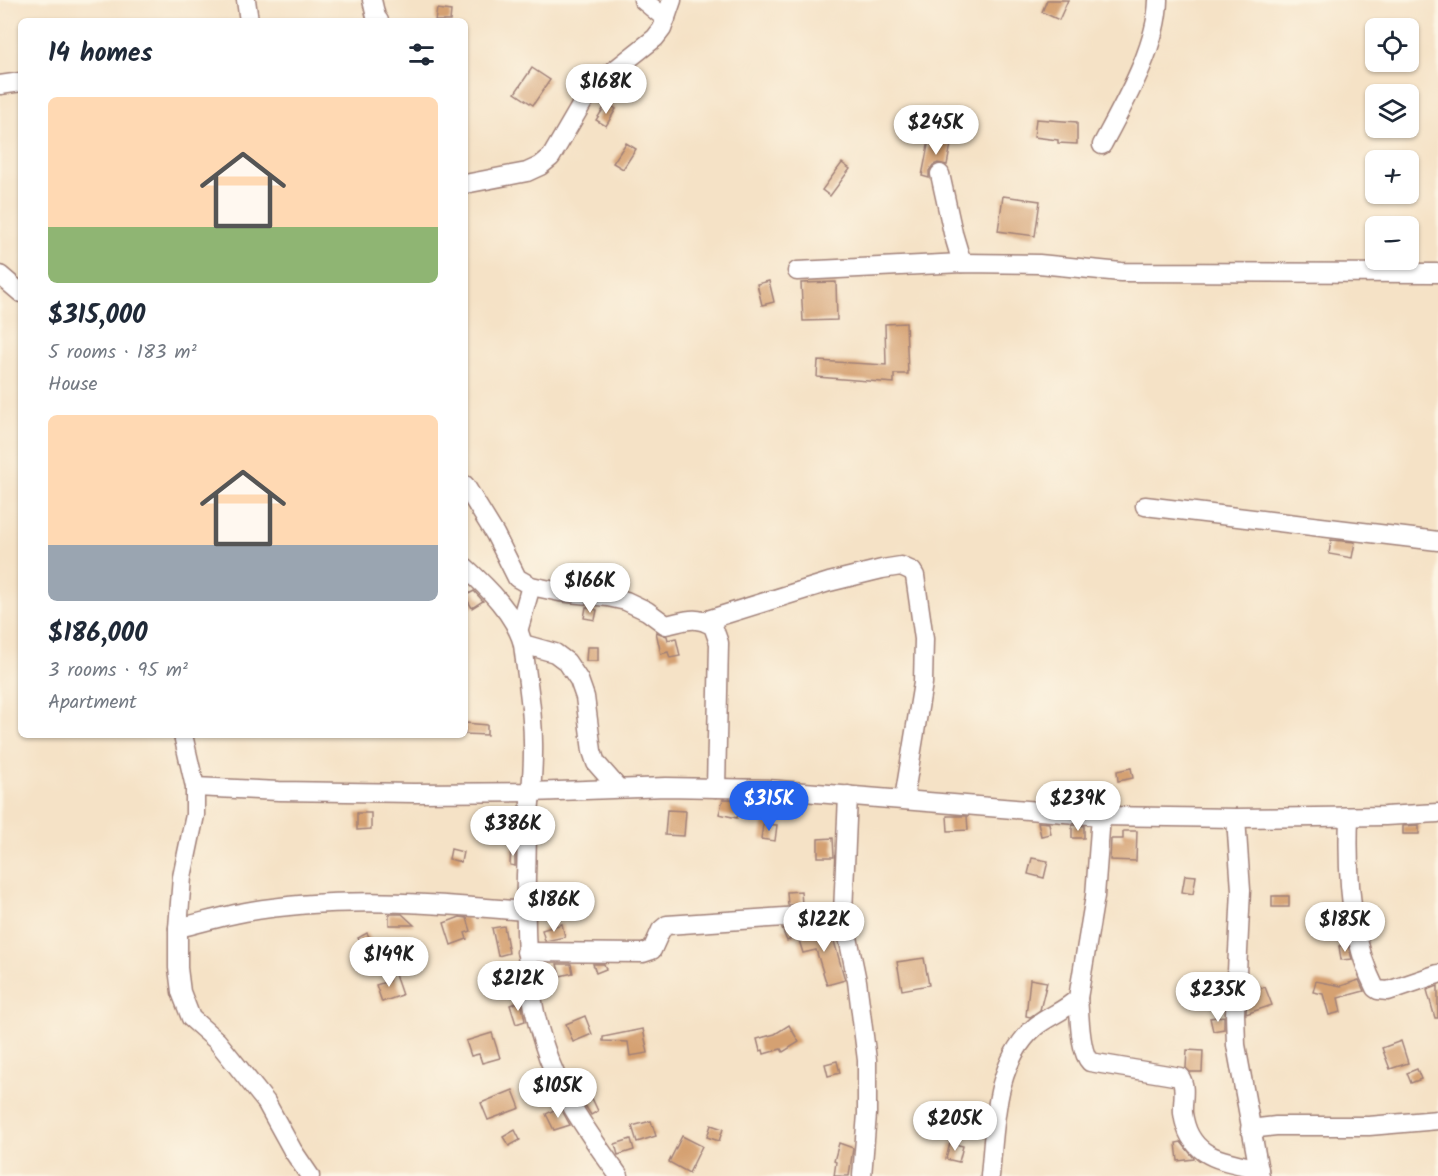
<!DOCTYPE html>
<html lang="en">
<head>
<meta charset="utf-8">
<style>
	body { margin:0; font-family:Kalam,sans-serif; background:#f6f6f7; color:#1f2937; height:100vh; display:flex; flex-direction:column; font-size:22px; white-space:nowrap }
	* { box-sizing:border-box; margin:0 }
	p { font-size:20px; color:#747a83 }
	.icon { flex:none; width:33px; height:33px; fill:none; stroke:currentColor; stroke-width:2; stroke-linecap:round; stroke-linejoin:round }
	.map { position:relative; flex:1; overflow:hidden }
	.sheet { position:absolute; left:18px; top:18px; width:450px; height:720px; display:flex; flex-direction:column; background:#fff; border-radius:9px; box-shadow:0 2px 4px #0004 }
	.sheet>* { flex:none }
	.tools { position:absolute; left:1365px; top:18px; display:grid; gap:12px }
	.tools a { display:grid; place-items:center; width:54px; height:54px; border-radius:9px; background:#fff; box-shadow:0 2px 4px #0004; font-size:30px }
	.price { position:absolute; translate:-50% -51px; padding:0 14px; border-radius:21px; background:#fff; color:#222; font-size:20px; line-height:39px; filter:drop-shadow(0 2px 3px #0008) }
	.price::after { content:''; position:absolute; left:50%; top:36px; width:18px; height:14px; margin-left:-9px; background:inherit; clip-path:polygon(0 0,100% 0,50% 100%) }
	.price.current { background:#2563eb; color:#fff }
	ul { padding:0; list-style:none }
	li { display:grid; align-content:center; gap:12px; height:318px; padding:0 30px }
	li span { display:grid; place-items:center; height:186px; border-radius:9px; color:#555 }
	li>.icon { margin-inline-start:auto }
	span .icon { width:108px; height:108px; fill:#fffc; stroke-width:1 }
	li b { font-size:26px }
	h2 { display:flex; justify-content:space-between; align-items:center; height:72px; padding:0 30px; font-size:26px }
	.map>svg:first-child { display:block }
	.building { fill:#d5a172 }
	.lines { fill:none; stroke-linecap:round; stroke-linejoin:round }
	.minor-casing { stroke:#a08078; stroke-width:21 }
	.minor { stroke:#fff; stroke-width:18 }
</style>
</head>
<body>
<div class="map">
<svg width="1438" height="1176" viewBox="0 0 1438 1176">
	<rect width="100%" height="100%" fill="#fcf5e5"/>
	<filter id="ink" filterUnits="userSpaceOnUse"><feTurbulence type="fractalNoise" baseFrequency=".0167" numOctaves="2"/><feDisplacementMap in="SourceGraphic" scale="12" xChannelSelector="R" yChannelSelector="G"/><feConvolveMatrix kernelMatrix="1 2 1 2 8 2 1 2 1" color-interpolation-filters="sRGB"/></filter>
	<filter id="wash" filterUnits="userSpaceOnUse"><feTurbulence type="fractalNoise" baseFrequency=".008" numOctaves="4" result="noise"/><feDisplacementMap in="SourceGraphic" scale="24" xChannelSelector="R" yChannelSelector="G"/><feGaussianBlur stdDeviation="1.35" result="paint"/><feColorMatrix in="noise" values="0 0 0 0 0 0 0 0 0 0 0 0 0 0 0 0 0 1.4 0 .05"/><feComposite in="paint" operator="in"/></filter>
	<g filter="url(#wash)">
		<rect width="100%" height="100%" fill="#f5e2c6"/>
		<g id="blocks">
			<g class="building">
				<polygon points="1047,0 1068,0 1059,20 1042,12"/>
				<polygon points="437,9 451,11 450,21 435,21"/>
				<polygon points="532,68 550,80 533,105 515,93"/>
				<polygon points="607,103 616,109 606,126 596,120"/>
				<polygon points="1036,119 1077,122 1077,144 1058,143 1058,140 1034,137"/>
				<polygon points="929,140 951,144 947,165 938,163 933,165 929,171 929,178 922,176"/>
				<polygon points="626,143 636,149 623,169 613,163"/>
				<polygon points="842,163 850,169 830,196 822,190"/>
				<polygon points="1003,196 1040,201 1035,236 998,231"/>
				<polygon points="769,281 774,302 762,305 757,284"/>
				<polygon points="836,282 837,320 803,321 801,283"/>
				<polygon points="906,323 908,374 894,374 894,383 817,377 818,361 886,365 885,324"/>
				<polygon points="1331,540 1355,542 1352,558 1329,554"/>
				<polygon points="474,591 483,601 472,608 465,596"/>
				<polygon points="586,607 597,610 595,620 584,618"/>
				<polygon points="656,632 667,636 668,640 676,638 680,656 670,658 668,652 661,654"/>
				<polygon points="587,647 598,647 598,661 586,661"/>
				<polygon points="465,723 487,725 487,735 465,734"/>
				<polygon points="1131,768 1133,778 1118,781 1117,771"/>
				<polygon points="723,799 742,800 737,818 719,814"/>
				<polygon points="667,810 686,811 684,836 665,835"/>
				<polygon points="357,813 371,813 371,829 357,830"/>
				<polygon points="947,816 967,816 968,830 948,831"/>
				<polygon points="1038,822 1049,823 1051,834 1041,836"/>
				<polygon points="763,824 777,825 775,841 761,839"/>
				<polygon points="1072,825 1084,826 1084,838 1072,838"/>
				<polygon points="1419,825 1419,834 1403,834 1403,826"/>
				<polygon points="1123,831 1137,831 1136,861 1110,860 1111,839 1123,839"/>
				<polygon points="833,838 834,857 818,857 818,839"/>
				<polygon points="511,847 515,847 515,866 510,865"/>
				<polygon points="451,849 463,852 461,862 449,859"/>
				<polygon points="1032,858 1048,861 1044,878 1028,874"/>
				<polygon points="1185,875 1196,876 1193,894 1182,892"/>
				<polygon points="801,891 802,905 788,905 787,892"/>
				<rect x="1272" y="896" width="17" height="11"/>
				<polygon points="389,914 402,914 414,925 389,925"/>
				<polygon points="460,917 467,918 471,931 465,933 467,939 451,945 444,923"/>
				<polygon points="562,924 565,937 545,941 542,930"/>
				<polygon points="504,926 509,953 498,956 492,928"/>
				<polygon points="817,926 825,926 834,941 845,980 827,985 816,950 803,953 798,937"/>
				<polygon points="794,928 798,936 787,941 782,929"/>
				<polygon points="367,933 377,951 368,956 358,938"/>
				<polygon points="1348,945 1352,959 1341,960 1339,946"/>
				<polygon points="924,958 929,985 902,990 897,962"/>
				<polygon points="391,963 402,995 382,1002 376,985 389,981"/>
				<polygon points="557,964 571,964 573,973 560,976"/>
				<polygon points="593,964 604,964 606,969 596,973"/>
				<polygon points="1030,979 1047,982 1040,1010 1030,1017 1026,1016"/>
				<polygon points="1359,980 1364,991 1338,998 1341,1012 1329,1015 1323,994 1313,992 1316,981 1341,986"/>
				<polygon points="1438,986 1438,1018 1435,1018 1427,990"/>
				<polygon points="1265,987 1272,1005 1246,1014 1247,993"/>
				<polygon points="521,1001 525,1021 516,1024 510,1005"/>
				<polygon points="585,1016 592,1034 573,1042 566,1024"/>
				<polygon points="1224,1016 1224,1029 1213,1031 1210,1018"/>
				<polygon points="789,1025 799,1042 783,1052 781,1049 764,1054 763,1050 760,1051 757,1039 775,1034"/>
				<polygon points="643,1029 648,1053 630,1056 628,1042 603,1041 603,1037"/>
				<polygon points="492,1033 500,1058 482,1063 479,1054 471,1056 466,1041"/>
				<polygon points="1401,1041 1408,1063 1390,1069 1382,1048"/>
				<polygon points="1187,1050 1203,1051 1202,1072 1190,1072 1186,1068"/>
				<polygon points="837,1061 840,1073 828,1076 825,1064"/>
				<polygon points="1417,1069 1421,1079 1411,1083 1407,1073"/>
				<polygon points="513,1090 520,1108 488,1120 481,1103"/>
				<polygon points="590,1094 598,1111 591,1115 581,1099"/>
				<polygon points="560,1107 570,1125 554,1130 546,1114"/>
				<polygon points="651,1121 656,1136 637,1142 632,1126"/>
				<polygon points="711,1125 723,1129 719,1141 707,1137"/>
				<polygon points="515,1130 520,1140 509,1146 503,1137"/>
				<polygon points="682,1136 702,1146 689,1173 669,1162"/>
				<polygon points="631,1139 634,1150 618,1155 615,1144"/>
				<polygon points="1181,1142 1194,1158 1194,1159 1178,1161 1176,1143"/>
				<polygon points="839,1143 853,1148 849,1176 834,1176 836,1162 834,1161"/>
				<polygon points="950,1143 963,1146 959,1162 946,1159"/>
			</g>
		</g>
	</g>
	<g filter="url(#ink)">
		<use href="#blocks" fill-opacity="0" stroke="#a08078" stroke-width="1.5"/>
		<g class="lines">
			<g class="minor-casing">
				<g id="minor">
					<polyline points="246,0 249,21"/>
					<polyline points="372,0 376,17 379,21"/>
					<polyline points="643,0 666,19"/>
					<polyline points="0,85 21,82"/>
					<path d="M1102,145C1124,103 1157,48 1158,0"/>
					<polyline points="940,174 953,233 962,263"/>
					<polyline points="465,184 527,172 540,166 551,157 583,102 602,80 655,38 662,29 672,0"/>
					<polyline points="797,271 962,263 1039,264 1121,272 1438,273"/>
					<polyline points="0,275 21,293"/>
					<path d="M465,485L495,534L517,578L531,586L560,592L608,597L626,601L647,611L666,625C686,621 694,615 713,626L719,643L716,788"/>
					<polyline points="1145,506 1438,541"/>
					<path d="M465,567C487,587 515,614 523,644C527,680 534,716 533,753C533,777 530,801 528,825C526,842 527,859 526,875C525,931 525,988 543,1042C558,1092 589,1134 619,1176"/>
					<polyline points="704,621 829,582 882,569 901,566 912,571 915,576 924,639 923,683 904,799"/>
					<polyline points="519,628 531,586"/>
					<polyline points="523,644 555,653 567,662 579,680 585,697 592,751 596,763 618,788"/>
					<polyline points="183,735 195,787 195,815 182,877 178,928 178,968 181,992 191,1018 217,1041 266,1102 293,1151 310,1176"/>
					<polyline points="195,787 279,791 414,793 532,792 666,787 767,789 1101,816 1236,818 1385,816 1438,813"/>
					<polyline points="848,795 843,913 857,981 867,1060 867,1114 862,1176"/>
					<path d="M1349,817C1347,870 1350,939 1375,988L1378,990L1388,991L1438,974"/>
					<polyline points="1236,818 1241,890 1235,1013 1236,1045 1260,1176"/>
					<path d="M178,928C200,923 223,916 245,912C337,896 432,903 524,911"/>
					<polyline points="526,952 643,953 652,950 661,930 667,925 843,913"/>
					<path d="M1078,998C1080,1015 1079,1051 1090,1062L1180,1077C1187,1087 1182,1101 1183,1113C1189,1159 1223,1160 1259,1169"/>
					<polyline points="1250,1129 1276,1126 1369,1126 1438,1120"/>
					<path d="M990,1176C995,1126 994,1063 1035,1027C1048,1016 1065,1011 1078,998L1095,896L1101,816"/>
				</g>
			</g>
			<use href="#minor" class="minor"/>
		</g>
	</g>
</svg>
<div class="tools">
<a><svg class="icon" aria-label="locate" viewBox="0 0 24 24"><circle cx="12" cy="12" r="6"/><path d="M12 2v4M12 18v4M2 12h4M18 12h4"/></svg></a>
<a><svg class="icon" aria-label="layers" viewBox="0 0 24 24"><path d="M12 4l9 5-9 5-9-5zM3 14l9 5 9-5"/></svg></a>
<a>+</a>
<a>−</a>
</div>
<b class="price" style="left:606px;top:115px">$168K</b>
<b class="price" style="left:936px;top:156px">$245K</b>
<b class="price" style="left:590px;top:614px">$166K</b>
<b class="price current" style="left:769px;top:832px">$315K</b>
<b class="price" style="left:1078px;top:832px">$239K</b>
<b class="price" style="left:513px;top:857px">$386K</b>
<b class="price" style="left:554px;top:933px">$186K</b>
<b class="price" style="left:824px;top:953px">$122K</b>
<b class="price" style="left:1345px;top:953px">$185K</b>
<b class="price" style="left:389px;top:988px">$149K</b>
<b class="price" style="left:518px;top:1012px">$212K</b>
<b class="price" style="left:1218px;top:1023px">$235K</b>
<b class="price" style="left:558px;top:1119px">$105K</b>
<b class="price" style="left:955px;top:1152px">$205K</b>
<section class="sheet">
<h2>14 homes<svg class="icon" aria-label="filters" viewBox="0 0 24 24"><path d="M4 7h16M4 17h16"/><circle cx="9" cy="7" r="2"/><circle cx="15" cy="17" r="2"/></svg></h2>
<ul>
<li><span style="background:linear-gradient(#ffd9b3 70%,#8fb573 0)"><svg class="icon" aria-label="home" viewBox="0 0 24 24"><path d="M3 11l9-7 9 7M6 9v11h12V9"/></svg></span><div><b>$315,000</b><p>5 rooms · 183 m²</p><p>House</p></div></li>
<li><span style="background:linear-gradient(#ffd9b3 70%,#9aa5b1 0)"><svg class="icon" aria-label="home" viewBox="0 0 24 24"><path d="M3 11l9-7 9 7M6 9v11h12V9"/></svg></span><div><b>$186,000</b><p>3 rooms · 95 m²</p><p>Apartment</p></div></li>
</ul>
</section>
</div>
</body>
</html>
